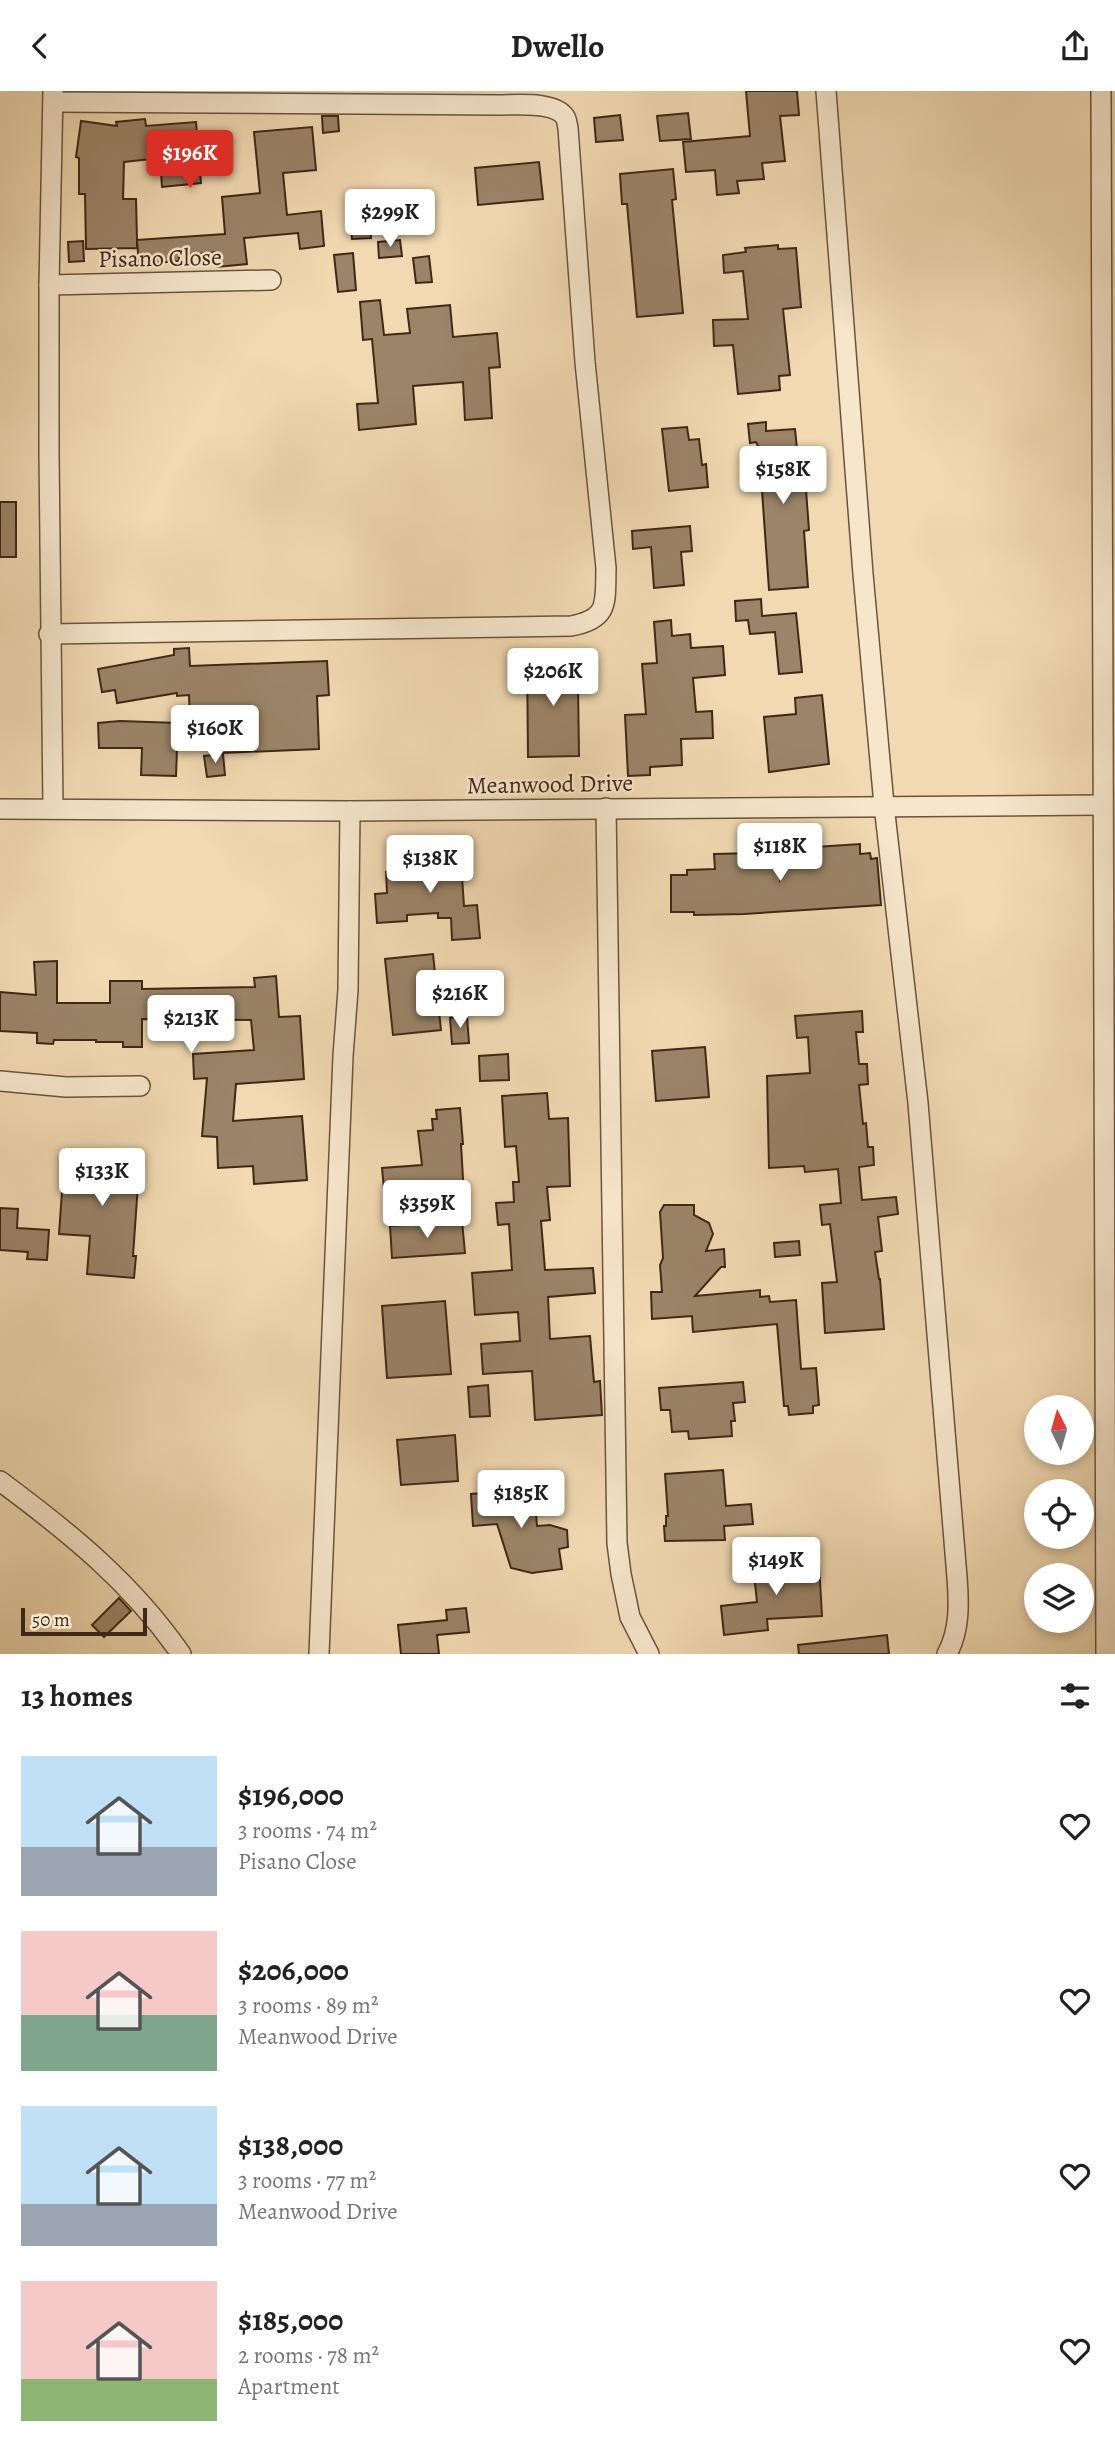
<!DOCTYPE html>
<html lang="en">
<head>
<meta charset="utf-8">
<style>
	body { margin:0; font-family:Alegreya,serif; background:#f6f6f6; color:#222; height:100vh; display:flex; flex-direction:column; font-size:26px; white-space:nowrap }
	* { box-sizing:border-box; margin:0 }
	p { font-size:23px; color:#767676 }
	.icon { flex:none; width:38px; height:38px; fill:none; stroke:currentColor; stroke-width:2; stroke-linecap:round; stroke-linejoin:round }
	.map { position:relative; height:1563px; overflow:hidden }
	.panel { display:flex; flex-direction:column; background:#fff; flex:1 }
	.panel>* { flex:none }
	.needle { width:46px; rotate:355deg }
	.tools { position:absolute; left:1024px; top:1304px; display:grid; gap:14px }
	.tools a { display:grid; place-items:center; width:70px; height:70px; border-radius:50%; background:#fff; box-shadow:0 4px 10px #0003; font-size:35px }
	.scale { position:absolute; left:21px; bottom:18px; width:126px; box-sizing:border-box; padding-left:7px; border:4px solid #3e2818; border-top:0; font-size:19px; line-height:24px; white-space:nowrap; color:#3e2818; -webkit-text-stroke:5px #f6e6cc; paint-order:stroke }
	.price { position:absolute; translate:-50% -60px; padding:0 16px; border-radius:7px; background:#fff; color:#222; font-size:23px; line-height:46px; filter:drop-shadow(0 2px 4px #0008) }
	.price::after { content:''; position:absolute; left:50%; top:42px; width:21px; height:16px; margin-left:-10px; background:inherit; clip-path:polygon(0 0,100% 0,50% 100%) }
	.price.active { background:#d93025; color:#fff }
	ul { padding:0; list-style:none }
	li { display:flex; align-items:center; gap:21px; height:175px; padding:0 21px }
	li span { display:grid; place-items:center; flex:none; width:196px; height:140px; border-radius:0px; color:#555 }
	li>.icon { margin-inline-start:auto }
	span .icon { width:84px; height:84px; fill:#fffc; stroke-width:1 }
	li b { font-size:30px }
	h2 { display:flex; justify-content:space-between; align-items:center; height:84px; padding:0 21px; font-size:30px }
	header { display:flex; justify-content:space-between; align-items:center; height:91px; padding:0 21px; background:#fff; font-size:32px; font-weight:600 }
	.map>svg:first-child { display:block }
	.building { fill:#9b8468; stroke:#3e2818; stroke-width:2 }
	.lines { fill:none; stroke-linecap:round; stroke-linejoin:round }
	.minor-casing { stroke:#6b543e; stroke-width:22 }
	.minor { stroke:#f6e6cc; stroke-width:19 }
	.labels { text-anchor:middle; stroke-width:5; stroke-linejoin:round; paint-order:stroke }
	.street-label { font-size:24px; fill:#3e2818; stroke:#f6e6cc }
</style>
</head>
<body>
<header><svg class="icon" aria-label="back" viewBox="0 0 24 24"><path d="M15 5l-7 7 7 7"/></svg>Dwello<svg class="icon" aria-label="share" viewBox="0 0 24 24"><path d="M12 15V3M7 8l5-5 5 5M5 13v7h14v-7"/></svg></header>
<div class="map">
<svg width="1115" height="1563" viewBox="0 0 1115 1563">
	<rect width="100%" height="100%" fill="#f1d9b1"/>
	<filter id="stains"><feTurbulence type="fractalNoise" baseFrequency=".00286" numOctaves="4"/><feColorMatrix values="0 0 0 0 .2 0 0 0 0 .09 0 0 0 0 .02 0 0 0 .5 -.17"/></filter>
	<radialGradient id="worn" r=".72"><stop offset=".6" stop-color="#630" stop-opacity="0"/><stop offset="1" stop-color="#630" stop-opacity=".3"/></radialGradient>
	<g class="building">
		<polygon points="746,0 797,0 799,24 780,25 785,70 762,72 764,88 737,90 739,102 717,104 715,79 686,81 683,51 750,45"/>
		<polygon points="688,22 691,48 660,50 657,25"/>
		<polygon points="620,24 623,49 596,51 594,27"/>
		<polygon points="322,25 338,25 339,40 323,42"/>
		<polygon points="145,28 146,35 196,31 201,92 162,96 160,67 124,71 123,108 136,108 137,149 225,143 222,106 260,102 254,41 312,36 316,79 283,82 287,124 321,120 324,155 300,158 298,142 244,147 247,173 217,176 215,161 179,165 179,170 139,173 137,150 137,157 86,158 85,103 79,103 79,67 76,66 81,30 117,35 116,31"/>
		<polygon points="539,71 543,108 478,114 475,77"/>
		<polygon points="673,78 676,108 672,109 683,222 637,226 627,113 622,113 620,83"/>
		<polygon points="368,114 371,147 352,148 349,116"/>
		<polygon points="400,149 402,165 379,167 378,151"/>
		<polygon points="83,150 84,170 69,171 68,151"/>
		<polygon points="778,154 778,158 796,157 801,216 783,218 790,284 779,285 780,299 738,303 733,254 714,255 713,229 748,228 743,180 724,182 723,164 746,161 745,157"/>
		<polygon points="353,162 356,199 338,201 334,164"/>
		<polygon points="429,165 432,191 416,192 413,167"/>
		<polygon points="380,209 384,244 410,242 407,218 450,214 453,246 497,242 500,276 489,277 492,327 465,329 463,291 413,295 416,333 359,339 357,313 378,312 372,248 363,249 360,211"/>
		<polygon points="766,331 766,340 795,338 799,378 812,377 813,398 806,399 809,439 804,440 808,496 769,499 759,357 756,351 750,352 748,333"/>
		<polygon points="687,336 689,349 699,348 702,374 706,373 708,396 669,400 662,338"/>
		<rect x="0" y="411" width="16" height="55"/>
		<polygon points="690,435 692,460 681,461 684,494 654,497 651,456 633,458 632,440"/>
		<polygon points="761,508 762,525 796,522 802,581 779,583 775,541 750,543 748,529 736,530 735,510"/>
		<polygon points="671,529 672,545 690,543 691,557 723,555 725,584 693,587 696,621 712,620 713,647 681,648 682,674 650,676 650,684 628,685 625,624 646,623 642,573 657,572 654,531"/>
		<polygon points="189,557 190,575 327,570 329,604 317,605 319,658 222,662 221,635 190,635 189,604 177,605 177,602 117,612 115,599 102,601 98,578 174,564 174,558"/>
		<polygon points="527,561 550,561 550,579 589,579 589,595 578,595 579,665 528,666"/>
		<polygon points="822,604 829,673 769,681 764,626 796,623 795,607"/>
		<polygon points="120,630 178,632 176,685 141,684 142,657 99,657 98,632"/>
		<polygon points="223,663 225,684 207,686 204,665"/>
		<polygon points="860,753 860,763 870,762 871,768 877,767 881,814 744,823 694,824 694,821 671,821 671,784 687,784 687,779 715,778 714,763 756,762 756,760 778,759 780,789 800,757"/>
		<polygon points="460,756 464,815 477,814 480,847 452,849 451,827 438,827 438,822 407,824 407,830 377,832 375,803 387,802 386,781 433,777 431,759"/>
		<polygon points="433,863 441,939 393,944 385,868"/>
		<polygon points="57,870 57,912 110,912 110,890 142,890 142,898 255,896 254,887 276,885 279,926 300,925 304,988 236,993 233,1030 302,1025 307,1089 254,1093 253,1075 218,1077 217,1046 202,1045 207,987 194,988 193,963 254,959 251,929 142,928 142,956 123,956 123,951 96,951 96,949 54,949 53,953 37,952 37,942 0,940 0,901 36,904 34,871"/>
		<polygon points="862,920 863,941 856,941 859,973 867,973 868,993 859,994 863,1033 866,1032 868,1056 873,1056 874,1074 859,1076 862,1109 896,1106 898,1123 878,1126 882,1160 875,1161 879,1188 880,1188 884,1238 825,1242 822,1192 837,1191 830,1133 822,1134 820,1114 841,1112 838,1078 805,1081 804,1075 769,1077 767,985 810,982 808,946 797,947 795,925"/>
		<polygon points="467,925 469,952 452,953 450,927"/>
		<polygon points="705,956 709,1006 656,1010 652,960"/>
		<polygon points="508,963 509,989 480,990 479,965"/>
		<polygon points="547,1002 549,1028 568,1027 570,1095 547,1096 550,1129 541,1130 545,1179 593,1177 595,1202 548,1206 550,1248 590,1245 594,1291 600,1290 602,1324 535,1329 532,1280 483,1283 481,1253 520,1250 518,1221 475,1224 472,1182 512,1179 509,1133 498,1134 496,1112 514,1111 513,1091 519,1091 516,1055 505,1056 502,1005"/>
		<polygon points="460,1017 463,1053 461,1053 464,1105 385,1109 382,1077 422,1074 418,1040 433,1039 432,1028 437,1028 436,1019"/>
		<polygon points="65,1058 140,1064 133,1165 136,1165 134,1187 87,1183 90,1145 59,1143"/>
		<polygon points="664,1114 694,1114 694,1124 709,1132 713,1143 706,1160 724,1158 725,1176 721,1176 695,1205 760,1199 760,1206 769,1205 770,1211 796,1209 801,1278 816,1277 819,1314 813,1315 813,1322 789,1324 788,1315 784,1315 777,1233 693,1241 692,1225 652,1228 651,1201 662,1201 660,1174 663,1167 660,1121"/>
		<polygon points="0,1117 18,1118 17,1137 49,1139 47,1169 27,1168 28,1161 0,1159"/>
		<polygon points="462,1130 465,1162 392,1167 390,1135"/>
		<polygon points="799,1150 800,1164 775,1166 774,1152"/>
		<polygon points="445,1210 451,1283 387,1287 382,1215"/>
		<polygon points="743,1291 745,1311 733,1312 735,1330 731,1330 732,1345 689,1348 688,1340 672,1341 670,1319 661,1319 659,1297"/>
		<polygon points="488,1294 490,1325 470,1326 468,1296"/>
		<polygon points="455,1344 458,1390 401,1394 397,1349"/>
		<polygon points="723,1379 726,1415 751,1413 753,1433 724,1435 725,1449 665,1450 664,1435 666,1435 666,1425 668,1425 665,1383"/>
		<polygon points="534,1398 537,1435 550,1434 567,1439 568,1456 559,1458 562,1478 532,1482 511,1477 497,1433 473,1435 471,1403"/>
		<polygon points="769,1462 771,1475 819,1473 822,1525 767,1528 768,1539 724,1544 721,1515 757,1511 752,1464"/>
		<polygon points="119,1507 131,1520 104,1546 92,1534"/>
		<polygon points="466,1517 469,1541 437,1544 439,1563 401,1563 398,1534 447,1529 446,1519"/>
		<polygon points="887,1544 889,1563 799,1563 798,1554"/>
	</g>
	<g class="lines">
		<g class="minor-casing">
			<g id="minor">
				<path d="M826,0L863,483L884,714L918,1012L957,1486C959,1513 960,1539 947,1563"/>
				<polyline points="1101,0 1106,1563"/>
				<polyline points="49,194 271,189"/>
				<path d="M49,543L571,535C610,528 605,511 606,477L585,271L568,37C567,33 567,29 565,26C555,10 516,14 499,14L53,11"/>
				<polyline points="606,717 617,1452 621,1483 630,1526 649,1563"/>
				<polyline points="0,718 350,720 1101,714"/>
				<polyline points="53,718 49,363 49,194 53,0"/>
				<polyline points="0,990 66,996 140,995"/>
				<path d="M0,1390C70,1442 131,1491 181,1563"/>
				<polyline points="319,1563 343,965 348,899 350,720"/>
			</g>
		</g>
		<use href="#minor" class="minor"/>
	</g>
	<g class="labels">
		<g class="street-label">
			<text transform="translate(160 167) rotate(-1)" y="8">Pisano Close</text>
			<text transform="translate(550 693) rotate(-1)" y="8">Meanwood Drive</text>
		</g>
	</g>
	<rect width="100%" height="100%" filter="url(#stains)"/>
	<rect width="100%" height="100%" fill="url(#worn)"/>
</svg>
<div class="tools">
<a><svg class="needle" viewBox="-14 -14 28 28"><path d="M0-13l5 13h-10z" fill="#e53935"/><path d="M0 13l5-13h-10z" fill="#767676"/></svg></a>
<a><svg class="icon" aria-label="locate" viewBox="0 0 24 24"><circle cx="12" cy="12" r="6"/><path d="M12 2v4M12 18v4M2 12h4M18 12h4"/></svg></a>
<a><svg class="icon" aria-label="layers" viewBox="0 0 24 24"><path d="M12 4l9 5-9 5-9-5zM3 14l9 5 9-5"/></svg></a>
</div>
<div class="scale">50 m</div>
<b class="price active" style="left:190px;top:99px">$196K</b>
<b class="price" style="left:390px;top:158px">$299K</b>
<b class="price" style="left:783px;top:415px">$158K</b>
<b class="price" style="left:553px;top:617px">$206K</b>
<b class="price" style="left:215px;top:674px">$160K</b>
<b class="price" style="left:780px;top:792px">$118K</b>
<b class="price" style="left:430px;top:804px">$138K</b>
<b class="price" style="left:460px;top:939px">$216K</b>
<b class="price" style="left:191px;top:964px">$213K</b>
<b class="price" style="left:102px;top:1117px">$133K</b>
<b class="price" style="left:427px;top:1149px">$359K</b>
<b class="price" style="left:521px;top:1439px">$185K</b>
<b class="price" style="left:776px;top:1506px">$149K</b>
</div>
<section class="panel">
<h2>13 homes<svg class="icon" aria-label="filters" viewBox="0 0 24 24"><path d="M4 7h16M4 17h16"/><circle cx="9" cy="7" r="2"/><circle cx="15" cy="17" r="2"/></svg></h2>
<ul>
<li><span style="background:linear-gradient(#bfe0f5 65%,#9aa5b1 0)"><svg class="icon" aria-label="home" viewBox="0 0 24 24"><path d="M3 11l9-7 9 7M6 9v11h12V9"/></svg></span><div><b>$196,000</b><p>3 rooms · 74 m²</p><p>Pisano Close</p></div><svg class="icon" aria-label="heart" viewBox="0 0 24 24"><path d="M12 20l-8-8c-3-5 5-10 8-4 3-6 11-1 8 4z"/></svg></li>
<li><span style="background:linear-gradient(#f6c9c9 60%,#7fa58c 0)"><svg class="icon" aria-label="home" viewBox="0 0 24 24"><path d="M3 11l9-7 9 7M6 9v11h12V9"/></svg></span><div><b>$206,000</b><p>3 rooms · 89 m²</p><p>Meanwood Drive</p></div><svg class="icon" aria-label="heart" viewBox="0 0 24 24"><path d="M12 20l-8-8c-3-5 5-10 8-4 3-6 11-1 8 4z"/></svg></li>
<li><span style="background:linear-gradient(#bfe0f5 70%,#9aa5b1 0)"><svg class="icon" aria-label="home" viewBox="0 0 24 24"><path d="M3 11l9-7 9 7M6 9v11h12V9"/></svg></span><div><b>$138,000</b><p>3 rooms · 77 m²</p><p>Meanwood Drive</p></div><svg class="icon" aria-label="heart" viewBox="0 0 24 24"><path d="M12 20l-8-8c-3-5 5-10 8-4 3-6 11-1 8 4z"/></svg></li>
<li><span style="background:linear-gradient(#f6c9c9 70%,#8fb573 0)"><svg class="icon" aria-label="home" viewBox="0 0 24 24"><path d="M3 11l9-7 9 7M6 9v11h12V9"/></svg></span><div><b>$185,000</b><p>2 rooms · 78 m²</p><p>Apartment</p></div><svg class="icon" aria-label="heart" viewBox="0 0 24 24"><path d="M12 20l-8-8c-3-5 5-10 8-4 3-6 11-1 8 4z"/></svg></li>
</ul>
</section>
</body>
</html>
